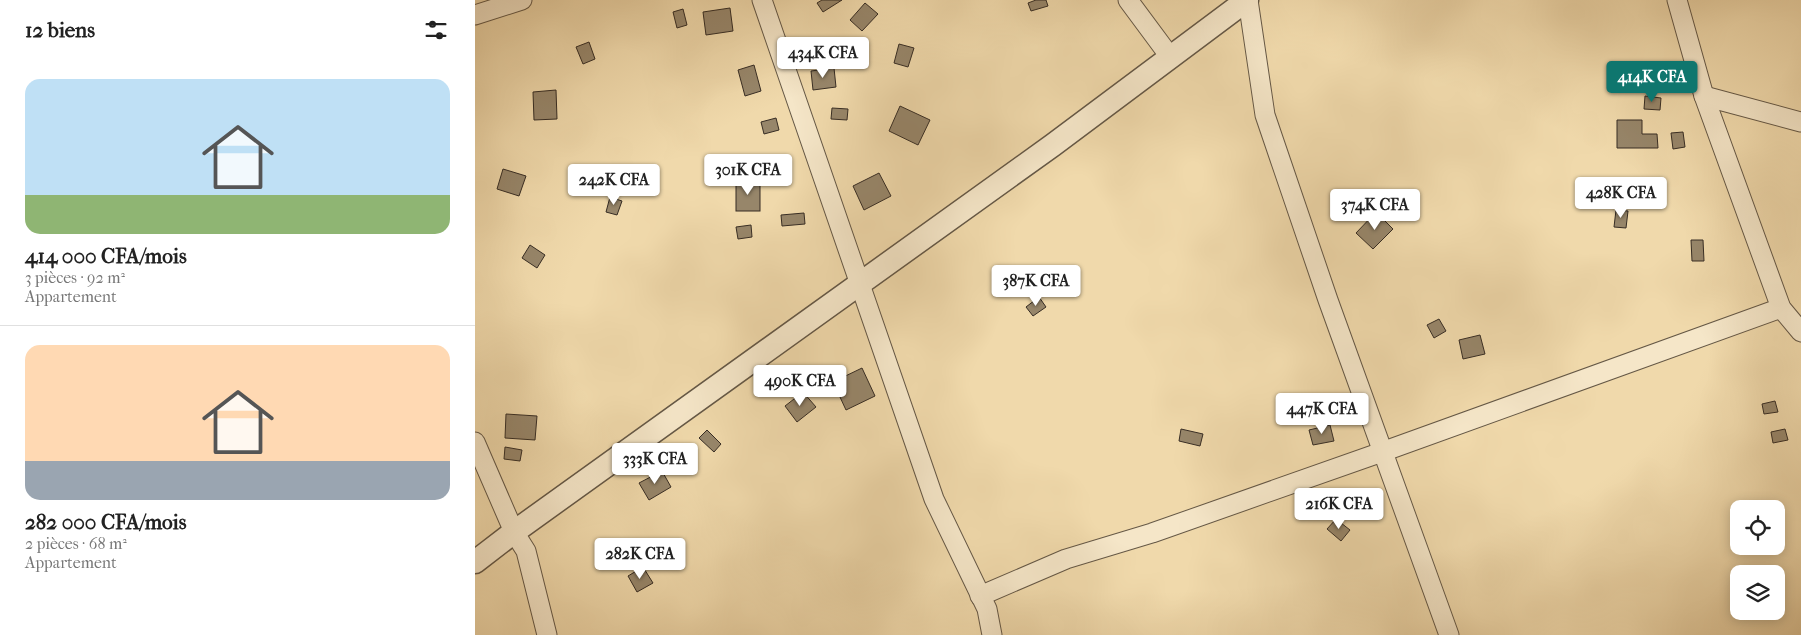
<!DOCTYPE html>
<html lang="fr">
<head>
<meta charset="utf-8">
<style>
	body { margin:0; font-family:"IM FELL French Canon",serif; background:#f2f2f2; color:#222; height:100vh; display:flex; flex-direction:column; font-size:19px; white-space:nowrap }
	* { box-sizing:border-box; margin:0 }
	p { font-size:16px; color:#767676 }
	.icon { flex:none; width:28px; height:28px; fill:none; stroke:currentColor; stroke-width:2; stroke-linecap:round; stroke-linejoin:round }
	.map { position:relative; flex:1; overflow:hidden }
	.details { display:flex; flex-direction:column; background:#fff; width:475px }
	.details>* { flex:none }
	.tools { position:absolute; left:1255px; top:500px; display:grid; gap:10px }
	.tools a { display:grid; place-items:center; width:55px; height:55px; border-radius:10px; background:#fff; box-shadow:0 2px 12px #0003; font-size:25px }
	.price { position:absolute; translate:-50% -42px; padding:0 11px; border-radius:5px; background:#fff; color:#222; font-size:16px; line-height:32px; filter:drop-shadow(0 1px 2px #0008) }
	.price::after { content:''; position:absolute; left:50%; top:30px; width:15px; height:11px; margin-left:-8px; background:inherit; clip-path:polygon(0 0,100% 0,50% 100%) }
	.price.on { background:#0f766e; color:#fff }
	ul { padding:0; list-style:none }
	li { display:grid; align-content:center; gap:10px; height:265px; padding:0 25px }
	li+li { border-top:1px solid #e0e0e0 }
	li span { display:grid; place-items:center; height:155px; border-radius:15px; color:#555 }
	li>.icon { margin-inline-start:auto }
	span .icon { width:90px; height:90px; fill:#fffc; stroke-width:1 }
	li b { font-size:21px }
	h2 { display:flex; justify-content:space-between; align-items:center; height:60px; padding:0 25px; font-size:21px }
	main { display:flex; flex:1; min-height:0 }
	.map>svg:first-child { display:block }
	.building { fill:#97866a; stroke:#372d24 }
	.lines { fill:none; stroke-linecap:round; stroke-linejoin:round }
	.minor-casing { stroke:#655846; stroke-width:21 }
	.tertiary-casing { stroke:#655846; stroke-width:25 }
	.minor { stroke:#f5e6c8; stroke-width:19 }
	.tertiary { stroke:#f5e6c8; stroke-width:22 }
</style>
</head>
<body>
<main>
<section class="details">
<h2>12 biens<svg class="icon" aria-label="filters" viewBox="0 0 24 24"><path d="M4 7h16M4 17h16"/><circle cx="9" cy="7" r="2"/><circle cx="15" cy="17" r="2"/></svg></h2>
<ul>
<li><span style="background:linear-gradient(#bfe0f5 75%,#8fb573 0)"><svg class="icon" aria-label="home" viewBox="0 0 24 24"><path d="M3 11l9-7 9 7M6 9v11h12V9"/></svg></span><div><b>414 000 CFA/mois</b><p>3 pièces · 92 m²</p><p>Appartement</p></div></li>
<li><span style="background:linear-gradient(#ffd9b3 75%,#9aa5b1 0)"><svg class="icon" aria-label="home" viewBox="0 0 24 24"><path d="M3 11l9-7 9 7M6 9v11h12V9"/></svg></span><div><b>282 000 CFA/mois</b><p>2 pièces · 68 m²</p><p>Appartement</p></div></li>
</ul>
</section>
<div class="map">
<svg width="1326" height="635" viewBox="0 0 1326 635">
	<rect width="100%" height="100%" fill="#f0d9ab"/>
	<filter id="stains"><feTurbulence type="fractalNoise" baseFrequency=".004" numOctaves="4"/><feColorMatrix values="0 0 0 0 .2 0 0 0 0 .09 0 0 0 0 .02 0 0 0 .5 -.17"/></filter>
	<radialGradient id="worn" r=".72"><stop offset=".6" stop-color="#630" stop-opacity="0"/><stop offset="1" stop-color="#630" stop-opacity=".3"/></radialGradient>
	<g class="building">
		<polygon points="347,0 367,0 348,12 342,3"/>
		<polygon points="561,0 571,0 573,6 556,11 553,3"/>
		<polygon points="390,3 403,14 387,31 375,20"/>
		<polygon points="255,8 258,31 231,35 228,12"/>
		<polygon points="208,9 212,25 202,28 198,12"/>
		<polygon points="114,42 120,59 108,64 101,47"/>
		<polygon points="424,44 439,48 433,67 419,63"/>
		<polygon points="279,65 286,91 270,96 263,70"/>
		<polygon points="359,68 361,87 338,90 336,71"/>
		<polygon points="81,90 82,119 59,120 58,92"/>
		<polygon points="1170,96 1186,98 1185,110 1169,109"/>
		<polygon points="425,106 455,120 443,145 414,131"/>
		<polygon points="357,108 373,109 372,120 356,119"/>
		<polygon points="301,118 304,130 289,134 286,122"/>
		<polygon points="1142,120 1167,120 1167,134 1182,134 1183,148 1142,148"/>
		<polygon points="1208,132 1210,147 1198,149 1196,133"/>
		<polygon points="28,169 51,176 44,196 22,189"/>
		<polygon points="404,173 416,196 389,210 378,186"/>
		<rect x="261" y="181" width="24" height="30"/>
		<polygon points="135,197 147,201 142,215 131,212"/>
		<polygon points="1141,210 1153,211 1151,228 1139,227"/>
		<polygon points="901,212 918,229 898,249 881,233"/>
		<polygon points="329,213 330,224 307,226 306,215"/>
		<polygon points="276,225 277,237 263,239 261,227"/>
		<polygon points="1216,240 1228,240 1229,261 1217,261"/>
		<polygon points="55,245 70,255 62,268 47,258"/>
		<polygon points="564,297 571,307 558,316 551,307"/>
		<polygon points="964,319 971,331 959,338 952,325"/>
		<polygon points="1005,335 1010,354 988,359 984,340"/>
		<polygon points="387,368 400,396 371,410 358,382"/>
		<polygon points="328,392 341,407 322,422 310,406"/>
		<polygon points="1300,401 1303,412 1289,414 1287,404"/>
		<polygon points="31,414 62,416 60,440 30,438"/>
		<polygon points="855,425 859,441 838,445 834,430"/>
		<polygon points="706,429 728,434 725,446 704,441"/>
		<polygon points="1310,429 1313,440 1298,443 1296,432"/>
		<polygon points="232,430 246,444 239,452 224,438"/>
		<polygon points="30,447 47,450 45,461 29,459"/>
		<polygon points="187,471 196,487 174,500 164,483"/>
		<polygon points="861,519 875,530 866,541 852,529"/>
		<polygon points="168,567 178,583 162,592 153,576"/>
	</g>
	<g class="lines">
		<g class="minor-casing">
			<g id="minor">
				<polyline points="287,0 459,499 512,609 517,635"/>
				<polyline points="653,0 696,58"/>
				<polyline points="773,0 790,115 853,300 974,635"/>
				<polyline points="1202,0 1229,96 1306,308 1326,332"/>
				<polyline points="0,15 47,0"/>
				<polyline points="1229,96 1326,122"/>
				<polyline points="0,442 39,532 51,551 72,635"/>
				<polyline points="505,596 591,559 677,533 907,452 1306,308"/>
			</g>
		</g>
		<g class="tertiary-casing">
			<polyline id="tertiary" points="0,562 39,532 578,145 772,0"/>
		</g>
		<use href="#minor" class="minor"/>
		<use href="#tertiary" class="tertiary"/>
	</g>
	<rect width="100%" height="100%" filter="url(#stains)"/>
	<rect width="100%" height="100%" fill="url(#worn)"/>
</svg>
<div class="tools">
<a><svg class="icon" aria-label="locate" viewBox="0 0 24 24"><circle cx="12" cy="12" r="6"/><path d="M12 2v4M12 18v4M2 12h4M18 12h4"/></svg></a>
<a><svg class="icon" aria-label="layers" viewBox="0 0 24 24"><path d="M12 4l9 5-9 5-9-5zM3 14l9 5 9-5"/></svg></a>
</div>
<b class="price" style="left:348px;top:79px">434K CFA</b>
<b class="price on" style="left:1177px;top:103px">414K CFA</b>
<b class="price" style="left:273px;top:196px">301K CFA</b>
<b class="price" style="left:139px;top:206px">242K CFA</b>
<b class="price" style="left:1146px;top:219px">428K CFA</b>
<b class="price" style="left:900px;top:231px">374K CFA</b>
<b class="price" style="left:561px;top:307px">387K CFA</b>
<b class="price" style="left:325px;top:407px">490K CFA</b>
<b class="price" style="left:847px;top:435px">447K CFA</b>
<b class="price" style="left:180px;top:485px">333K CFA</b>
<b class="price" style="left:864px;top:530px">216K CFA</b>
<b class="price" style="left:165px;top:580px">282K CFA</b>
</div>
</main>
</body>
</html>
